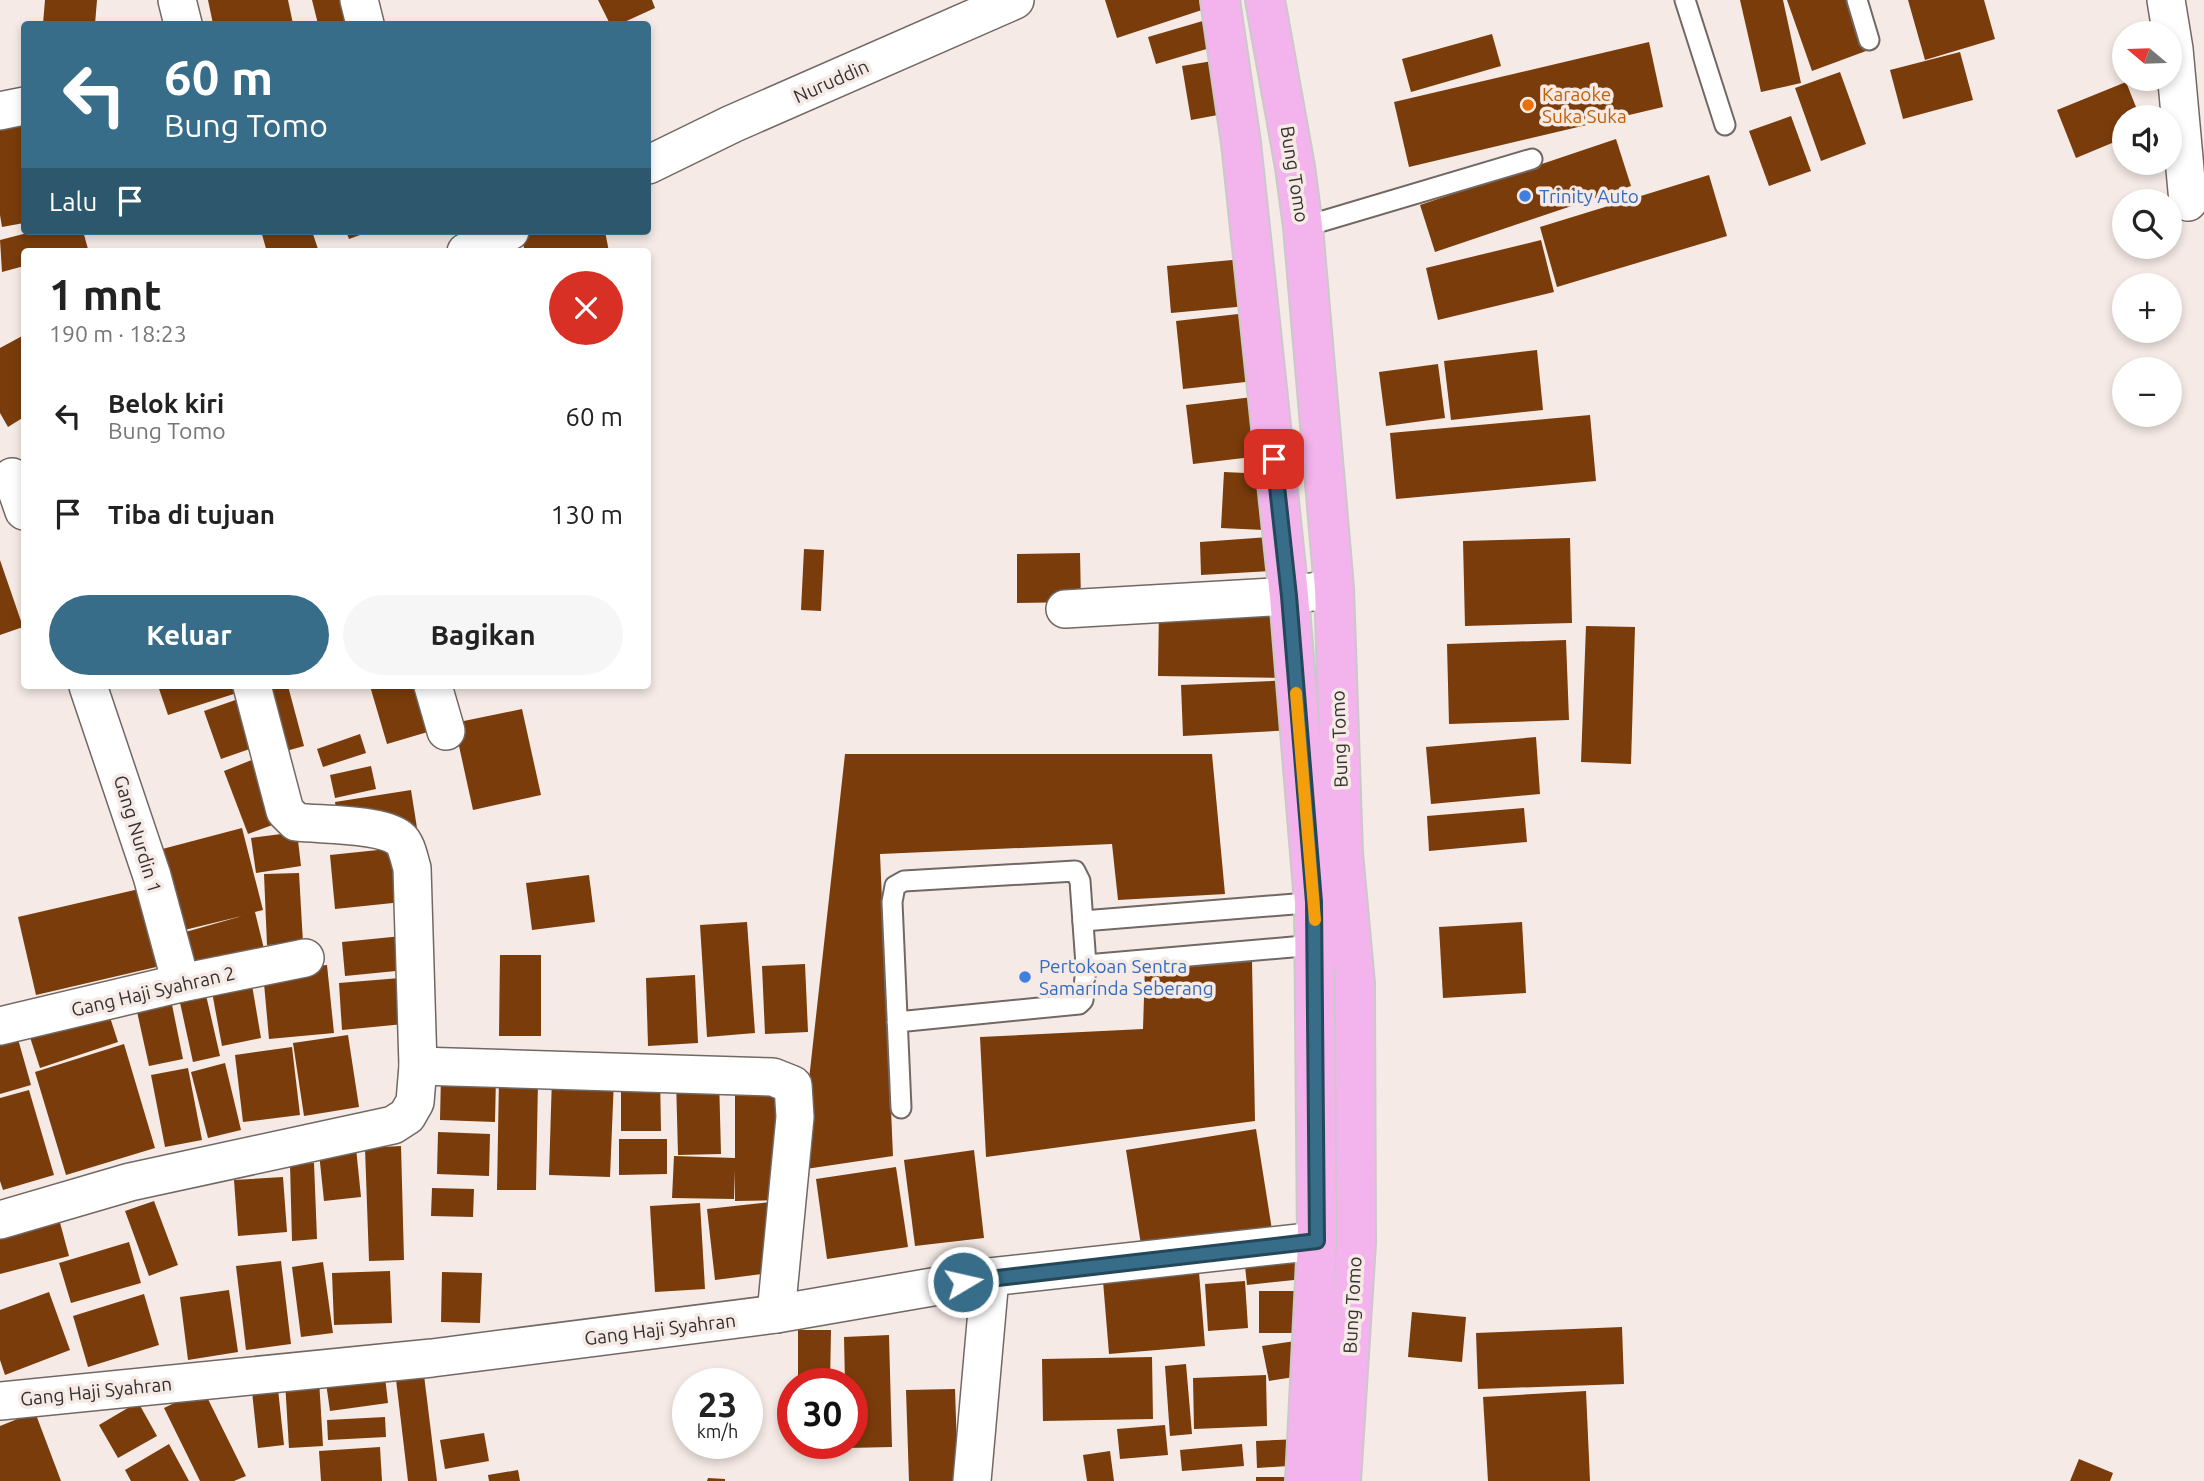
<!DOCTYPE html>
<html lang="id">
<meta charset="utf-8">
<style>
:root{--surface:#fff;--page:#f6f6f6;--text:#222;--muted:#767676;--accent:#386d89}
body{margin:0;font-family:Ubuntu,sans-serif;background:var(--page);color:var(--text);height:100vh;display:flex;flex-direction:column;font-size:26px;white-space:nowrap}
*{box-sizing:border-box;margin:0}
p{font-size:23px;color:var(--muted)}
.icon{flex:none;width:38px;height:38px;fill:none;stroke:currentColor;stroke-width:2;stroke-linecap:round;stroke-linejoin:round}
.map{position:relative;flex:1;overflow:hidden}
.sheet{position:absolute;left:21px;top:248px;width:630px;height:441px;display:flex;flex-direction:column;background:var(--surface);border-radius:7px;box-shadow:0 4px 10px #0003}
.sheet>*{flex:none}
.banner{position:absolute;left:21px;top:21px;width:630px;height:214px;border-radius:7px;box-shadow:0 4px 10px #0003;background:#386d89;color:#fff;overflow:hidden}
.needle{width:46px;rotate:289deg}
.controls{position:absolute;left:2112px;top:21px;display:grid;gap:14px}
.controls a{display:grid;place-items:center;width:70px;height:70px;border-radius:50%;background:var(--surface);box-shadow:0 4px 10px #0003;font-size:35px}
.speed{position:absolute;left:672px;top:1368px;display:flex;gap:14px;font-size:35px;font-weight:700;text-align:center}
.speed>*{display:grid;place-content:center;width:91px;height:91px;border-radius:50%;background:var(--surface);box-shadow:0 4px 10px #0003;line-height:1}
.speed small{font-size:18px;font-weight:400}
.speed .limit{border:10px solid #d22;background:#fff;color:#111}
.pin{position:absolute;display:grid;place-items:center;width:60px;height:60px;color:#fff;margin:-30px;border-radius:14px;box-shadow:0 4px 10px #0006}
.me{position:absolute;width:77px;margin:-38px;rotate:81deg;stroke-linejoin:round;filter:drop-shadow(0 0 5px #0008)}
.turn{display:flex;align-items:center;gap:24px;height:147px;padding:0 28px;font-size:32px}
.turn .icon{width:91px;height:91px;stroke-width:2.5}
.turn b{display:block;font-size:49px;line-height:60px}
.then{display:flex;align-items:center;height:66px;padding:0 28px;background:#0003;gap:14px;font-size:26px}
.round{display:grid;place-items:center;flex:none;width:74px;height:74px;border-radius:37px;background:var(--page)}
.overview{display:flex;align-items:center;justify-content:space-between;height:119px;padding:0 28px}
h1{font-size:42px;font-weight:600;line-height:52px}
.primary-button{display:flex;gap:14px;margin-top:auto;padding:14px 28px}
.primary-button a{flex:1;height:80px;border-radius:42px;background:var(--accent);color:#fff;font-size:28px;font-weight:600;line-height:80px;text-align:center}
.primary-button a+a{background:var(--page);color:var(--text)}
ul{padding:0;list-style:none}
li{display:flex;align-items:center;gap:21px;height:98px;padding:0 28px}
li div{flex:1}
li b{display:block;font-size:26px}
li em{font-style:normal}
.map>svg:first-child{display:block}
</style>
<div class="map">
<svg width="2204" height="1481" viewBox="0 0 2204 1481">
<rect width="100%" height="100%" fill="#f5eae5"/>
<g fill="#7a3c0b">
<polygon points="45,0 97,0 95,24 43,24"/>
<polygon points="208,0 288,0 293,24 213,24"/>
<polygon points="312,0 356,0 362,24 318,24"/>
<polygon points="598,0 652,0 655,8 620,24 610,24"/>
<polygon points="1105,0 1209,0 1211,7 1117,38"/>
<polygon points="1740,0 1783,0 1801,83 1761,92"/>
<polygon points="1787,0 1846,0 1866,51 1812,71"/>
<polygon points="1908,0 1984,0 1995,39 1925,60"/>
<polygon points="1213,18 1220,45 1156,64 1148,37"/>
<polygon points="1492,34 1501,66 1411,92 1402,59"/>
<polygon points="1649,42 1663,107 1409,167 1394,102"/>
<polygon points="1960,52 1973,100 1903,119 1890,70"/>
<polygon points="1225,59 1234,112 1191,120 1182,66"/>
<polygon points="1840,72 1866,144 1821,161 1795,88"/>
<polygon points="2126,82 2140,117 2124,117 2124,138 2076,158 2057,110"/>
<polygon points="24,110 24,223 2,227 0,215 0,114"/>
<polygon points="1791,116 1811,171 1769,186 1749,131"/>
<polygon points="1616,139 1631,186 1435,252 1420,205"/>
<polygon points="1709,175 1727,236 1557,287 1540,227"/>
<polygon points="35,231 83,231 88,249 75,252 24,252 24,266 2,272 0,240"/>
<polygon points="261,231 312,231 319,252 267,252"/>
<polygon points="346,231 371,231 349,239"/>
<polygon points="546,231 605,231 609,252 525,252 521,236"/>
<polygon points="1541,240 1554,292 1438,320 1426,268"/>
<polygon points="1243,259 1247,306 1171,313 1167,266"/>
<polygon points="1256,312 1263,380 1183,389 1176,321"/>
<polygon points="24,335 24,417 8,427 0,413 0,348"/>
<polygon points="1537,350 1543,410 1451,420 1444,361"/>
<polygon points="1438,364 1445,418 1386,426 1379,372"/>
<polygon points="1261,396 1269,455 1193,464 1186,405"/>
<polygon points="1590,415 1596,481 1396,499 1390,433"/>
<polygon points="1224,472 1267,474 1264,530 1221,528"/>
<polygon points="1269,537 1271,571 1201,575 1200,542"/>
<polygon points="1570,538 1572,623 1465,626 1463,541"/>
<polygon points="804,549 824,550 821,611 801,610"/>
<polygon points="1080,553 1081,602 1017,603 1017,554"/>
<polygon points="0,560 23,627 0,635"/>
<polygon points="1159,608 1283,609 1282,678 1158,676"/>
<polygon points="1586,626 1635,627 1631,764 1581,762"/>
<polygon points="1566,640 1569,720 1449,724 1447,644"/>
<polygon points="1292,680 1294,730 1183,736 1181,685"/>
<polygon points="158,686 242,686 243,691 168,715"/>
<polygon points="261,686 288,686 304,746 279,753"/>
<polygon points="370,686 418,686 431,731 387,744"/>
<polygon points="244,697 261,745 221,759 204,711"/>
<polygon points="522,709 541,795 473,810 454,723"/>
<polygon points="360,734 366,753 323,767 317,749"/>
<polygon points="1536,737 1540,794 1431,804 1426,747"/>
<polygon points="845,754 1212,754 1225,894 1118,900 1112,844 880,854 893,1156 799,1170"/>
<polygon points="262,756 286,820 248,834 224,771"/>
<polygon points="371,766 376,789 335,798 330,775"/>
<polygon points="411,790 417,828 341,840 335,802"/>
<polygon points="1524,808 1527,842 1429,851 1427,816"/>
<polygon points="242,828 263,910 255,912 266,957 187,978 175,935 242,916 172,933 151,852"/>
<polygon points="297,832 301,866 256,873 251,838"/>
<polygon points="407,847 412,901 335,909 330,855"/>
<polygon points="299,873 303,943 267,945 264,874"/>
<polygon points="589,875 595,922 532,930 526,883"/>
<polygon points="152,886 169,964 36,995 18,917"/>
<polygon points="747,922 755,1033 707,1037 700,925"/>
<polygon points="1522,922 1526,993 1443,998 1439,927"/>
<polygon points="402,936 406,970 345,976 342,942"/>
<polygon points="500,955 541,955 541,1036 499,1036"/>
<polygon points="1252,961 1255,1121 986,1157 980,1037 1143,1029 1145,965"/>
<polygon points="805,964 808,1032 765,1034 762,966"/>
<polygon points="327,965 334,1033 269,1039 263,972"/>
<polygon points="695,975 698,1043 648,1046 646,978"/>
<polygon points="400,978 404,1024 342,1030 339,983"/>
<polygon points="203,982 220,1056 193,1062 177,989"/>
<polygon points="252,985 261,1038 222,1046 212,992"/>
<polygon points="169,990 183,1059 149,1066 134,998"/>
<polygon points="106,1005 118,1042 40,1068 28,1031"/>
<polygon points="14,1025 31,1085 0,1094 0,1029"/>
<polygon points="348,1035 359,1107 304,1116 293,1043"/>
<polygon points="124,1044 155,1148 66,1175 35,1072"/>
<polygon points="292,1047 300,1115 243,1122 235,1055"/>
<polygon points="225,1063 241,1130 208,1138 191,1072"/>
<polygon points="188,1068 202,1140 165,1147 151,1075"/>
<polygon points="441,1075 496,1077 495,1122 440,1120"/>
<polygon points="660,1076 661,1131 621,1131 621,1077"/>
<polygon points="552,1077 614,1079 610,1177 549,1175"/>
<polygon points="719,1077 721,1154 678,1155 676,1078"/>
<polygon points="499,1079 538,1080 536,1190 497,1190"/>
<polygon points="783,1083 783,1200 735,1201 735,1170 734,1199 672,1198 674,1156 735,1158 735,1084"/>
<polygon points="29,1090 54,1175 3,1190 0,1181 0,1098"/>
<polygon points="1256,1129 1272,1230 1142,1251 1126,1150"/>
<polygon points="438,1132 490,1134 489,1176 437,1174"/>
<polygon points="619,1139 667,1139 667,1174 619,1175"/>
<polygon points="401,1146 404,1260 369,1261 365,1148"/>
<polygon points="356,1148 361,1197 324,1201 319,1153"/>
<polygon points="974,1150 984,1238 915,1246 904,1160"/>
<polygon points="314,1163 317,1239 292,1241 290,1164"/>
<polygon points="896,1167 908,1247 827,1259 816,1179"/>
<polygon points="283,1177 287,1232 238,1236 234,1180"/>
<polygon points="432,1188 474,1189 473,1217 431,1216"/>
<polygon points="154,1201 178,1265 149,1276 125,1211"/>
<polygon points="770,1202 778,1272 715,1280 707,1209"/>
<polygon points="700,1203 705,1289 655,1292 650,1206"/>
<polygon points="59,1219 69,1256 0,1274 0,1234"/>
<polygon points="129,1242 141,1283 71,1303 59,1263"/>
<polygon points="1310,1248 1313,1278 1247,1285 1244,1256"/>
<polygon points="281,1261 291,1344 246,1350 236,1266"/>
<polygon points="323,1262 333,1333 301,1337 292,1267"/>
<polygon points="390,1271 392,1323 334,1325 332,1273"/>
<polygon points="442,1272 482,1273 480,1323 441,1322"/>
<polygon points="1199,1272 1205,1346 1109,1354 1103,1281"/>
<polygon points="1245,1281 1248,1328 1208,1331 1205,1284"/>
<polygon points="229,1290 238,1352 188,1360 180,1297"/>
<rect x="1259" y="1291" width="52" height="42"/>
<polygon points="49,1292 70,1350 5,1375 0,1360 0,1310"/>
<polygon points="144,1294 159,1345 88,1367 73,1316"/>
<polygon points="1412,1312 1466,1317 1462,1362 1408,1357"/>
<polygon points="1622,1327 1624,1384 1478,1389 1476,1333"/>
<polygon points="798,1330 831,1330 830,1384 798,1384"/>
<polygon points="889,1335 892,1447 847,1448 847,1444 852,1444 852,1384 845,1384 844,1337"/>
<polygon points="1302,1340 1307,1375 1269,1381 1262,1346"/>
<polygon points="1152,1357 1153,1419 1043,1421 1042,1359"/>
<polygon points="1186,1364 1192,1434 1170,1436 1165,1366"/>
<polygon points="423,1367 437,1481 408,1481 395,1371"/>
<polygon points="384,1368 388,1403 330,1411 325,1376"/>
<polygon points="1266,1375 1267,1426 1194,1429 1193,1378"/>
<polygon points="319,1379 323,1446 289,1448 285,1381"/>
<polygon points="277,1380 284,1445 258,1448 251,1382"/>
<polygon points="203,1389 246,1476 234,1481 200,1481 164,1408"/>
<polygon points="955,1389 958,1481 909,1481 906,1390"/>
<polygon points="1586,1391 1590,1481 1488,1481 1483,1397"/>
<polygon points="138,1402 157,1436 118,1458 99,1425"/>
<polygon points="35,1412 61,1481 0,1481 0,1426"/>
<polygon points="385,1417 386,1437 328,1440 327,1420"/>
<polygon points="1165,1425 1168,1455 1120,1459 1117,1429"/>
<polygon points="484,1433 489,1461 445,1469 440,1440"/>
<polygon points="1300,1439 1302,1465 1257,1468 1256,1441"/>
<polygon points="169,1444 189,1481 131,1481 125,1470"/>
<polygon points="1242,1444 1244,1466 1182,1471 1180,1450"/>
<polygon points="380,1447 382,1481 321,1481 319,1451"/>
<polygon points="1110,1451 1114,1481 1087,1481 1083,1455"/>
<polygon points="2079,1459 2113,1473 2110,1481 2070,1481"/>
<polygon points="518,1470 520,1481 489,1481 488,1475"/>
<rect x="1256" y="1477" width="43" height="4"/>
<polygon points="708,1478 725,1479 725,1481 707,1481"/>
</g>
<g fill="none" stroke-linecap="round" stroke-linejoin="round">
<defs>
<g id="lane">
<polyline points="1685,0 1725,125"/>
<polyline points="1857,0 1869,40"/>
<polyline points="1303,227 1532,159"/>
<polyline points="1083,921 1319,902"/>
<polyline points="1086,965 1315,945"/>
<polyline points="897,1022 1079,1004 1083,1000 1086,965 1080,881 1075,871 904,881 895,886 892,902 901,1108"/>
</g>
<g id="street">
<polyline points="177,0 183,24"/>
<polyline points="359,0 365,24"/>
<polyline points="2166,0 2174,49 2188,202"/>
<polyline points="0,111 24,106"/>
<polyline points="648,165 732,124 1015,0"/>
<polyline points="466,252 510,231"/>
<polyline points="12,477 24,511"/>
<polyline points="1065,609 1289,596 1334,588"/>
<polyline points="88,686 152,876 181,983"/>
<polyline points="433,686 446,731"/>
<polyline points="0,1026 181,983 305,958"/>
<polyline points="418,1066 773,1077 793,1085 795,1117 776,1314"/>
<path d="M0,1220L130,1182L393,1125L407,1116L415,1102L418,1066L412,868C409,859 407,844 399,838C380,823 321,825 296,822L285,811L252,686"/>
<polyline points="0,1401 432,1358 776,1314 990,1277 1317,1241"/>
<polyline points="972,1481 990,1277"/>
</g>
<g id="primary">
<polyline points="1220,0 1241,143 1289,596 1314,902 1317,1241 1305,1481"/>
<polyline points="1265,0 1295,167 1303,227 1334,588 1343,853 1355,984 1356,1243 1341,1481"/>
</g>
</defs>
<use href="#lane" stroke="#716864" stroke-width="23"/>
<use href="#street" stroke="#716864" stroke-width="40"/>
<use href="#primary" stroke="#cac9c9" stroke-width="42"/>
<use href="#lane" stroke="#fff" stroke-width="19"/>
<use href="#street" stroke="#fff" stroke-width="37"/>
<use href="#primary" stroke="#f3b3ec" stroke-width="38"/>
</g>
<g fill="none" stroke-linecap="round" stroke-linejoin="round">
<defs>
<polyline id="route" points="963,1282 1317,1241 1314,902 1289,596 1274,459"/>
</defs>
<use href="#route" stroke="#244759" stroke-width="18"/>
<use href="#route" stroke="#386d89" stroke-width="12"/>
<polyline stroke="#f59e0b" stroke-width="12" points="1296,693 1315,920"/>
</g>
<circle fill="#e8710a" stroke="#f5eae5" stroke-width="2.5" cx="1528" cy="105" r="7"/>
<g fill="#3f7fe0" stroke="#f5eae5" stroke-width="2.5">
<circle cx="1525" cy="196" r="7"/>
<circle cx="1025" cy="977" r="7"/>
</g>
<g text-anchor="middle" dominant-baseline="central" stroke-width="7" stroke-linejoin="round" paint-order="stroke">
<g font-size="19" fill="#35312f" stroke="#f5eae5">
<text transform="translate(831 81) rotate(-24)">Nuruddin</text>
<text transform="translate(1295 174) rotate(81)">Bung Tomo</text>
<text transform="translate(1339 739) rotate(-92)">Bung Tomo</text>
<text transform="translate(138 834) rotate(73)">Gang Nurdin 1</text>
<text transform="translate(153 991) rotate(-13)">Gang Haji Syahran 2</text>
<text transform="translate(1352 1305) rotate(-87)">Bung Tomo</text>
<text transform="translate(660 1329) rotate(-7)">Gang Haji Syahran</text>
<text transform="translate(96 1391) rotate(-6)">Gang Haji Syahran</text>
</g>
<g font-size="19" fill="#c56008" stroke="#f5eae5" text-anchor="start">
<text x="1542" y="94">Karaoke<tspan x="1542" dy="22">Suka Suka</tspan></text>
</g>
<g font-size="19" fill="#366cbe" stroke="#f5eae5" text-anchor="start">
<text x="1539" y="196">Trinity Auto</text>
<text x="1039" y="966">Pertokoan Sentra<tspan x="1039" dy="22">Samarinda Seberang</tspan></text>
</g>
</g>
</svg>
<div class="controls">
<a><svg class="needle" viewBox="-14 -14 28 28"><path d="M0-13l5 13h-10z" fill="#e53935"/><path d="M0 13l5-13h-10z" fill="#767676"/></svg></a>
<a><svg class="icon" aria-label="sound" viewBox="0 0 24 24"><path d="M4 9h4l5-4v14l-5-4H4zM17 9q2 3 0 6"/></svg></a>
<a><svg class="icon" aria-label="search" viewBox="0 0 24 24"><circle cx="10" cy="10" r="6"/><path d="M15 15l6 6"/></svg></a>
<a>+</a>
<a>−</a>
</div>
<div class="speed"><div>23<small>km/h</small></div><div class="limit">30</div></div>
<div class="pin" style="left:1274px;top:459px;background:#d93025"><svg class="icon" aria-label="arrive" viewBox="0 0 24 24"><path d="M6 21V4h12l-3 4 3 4H6"/></svg></div>
<svg class="me" style="left:963px;top:1282px" viewBox="-20 -20 40 40"><circle r="17" fill="#386d89" stroke="#fff" stroke-width="3"/><path d="M0-11L8 9 0 5-8 9z" fill="#fff"/></svg>
<div class="banner">
<div class="turn"><svg class="icon" aria-label="left" viewBox="0 0 24 24"><path d="M17 20v-9H6M10 6l-5 5 5 5"/></svg><div><b>60 m</b>Bung Tomo</div></div>
<div class="then">Lalu<svg class="icon" aria-label="arrive" viewBox="0 0 24 24"><path d="M6 21V4h12l-3 4 3 4H6"/></svg></div>
</div>
<section class="sheet">
<div class="overview"><div><h1>1 mnt</h1><p>190 m · 18:23</p></div><a class="round" style="background:#d93025;color:#fff"><svg class="icon" aria-label="close" viewBox="0 0 24 24"><path d="M6 6l12 12M18 6L6 18"/></svg></a></div>
<ul>
<li><svg class="icon" aria-label="left" viewBox="0 0 24 24"><path d="M17 20v-9H6M10 6l-5 5 5 5"/></svg><div><b>Belok kiri</b><p>Bung Tomo</p></div><em>60 m</em></li>
<li><svg class="icon" aria-label="arrive" viewBox="0 0 24 24"><path d="M6 21V4h12l-3 4 3 4H6"/></svg><div><b>Tiba di tujuan</b></div><em>130 m</em></li>
</ul>
<div class="primary-button"><a>Keluar</a><a>Bagikan</a></div>
</section>
</div>
